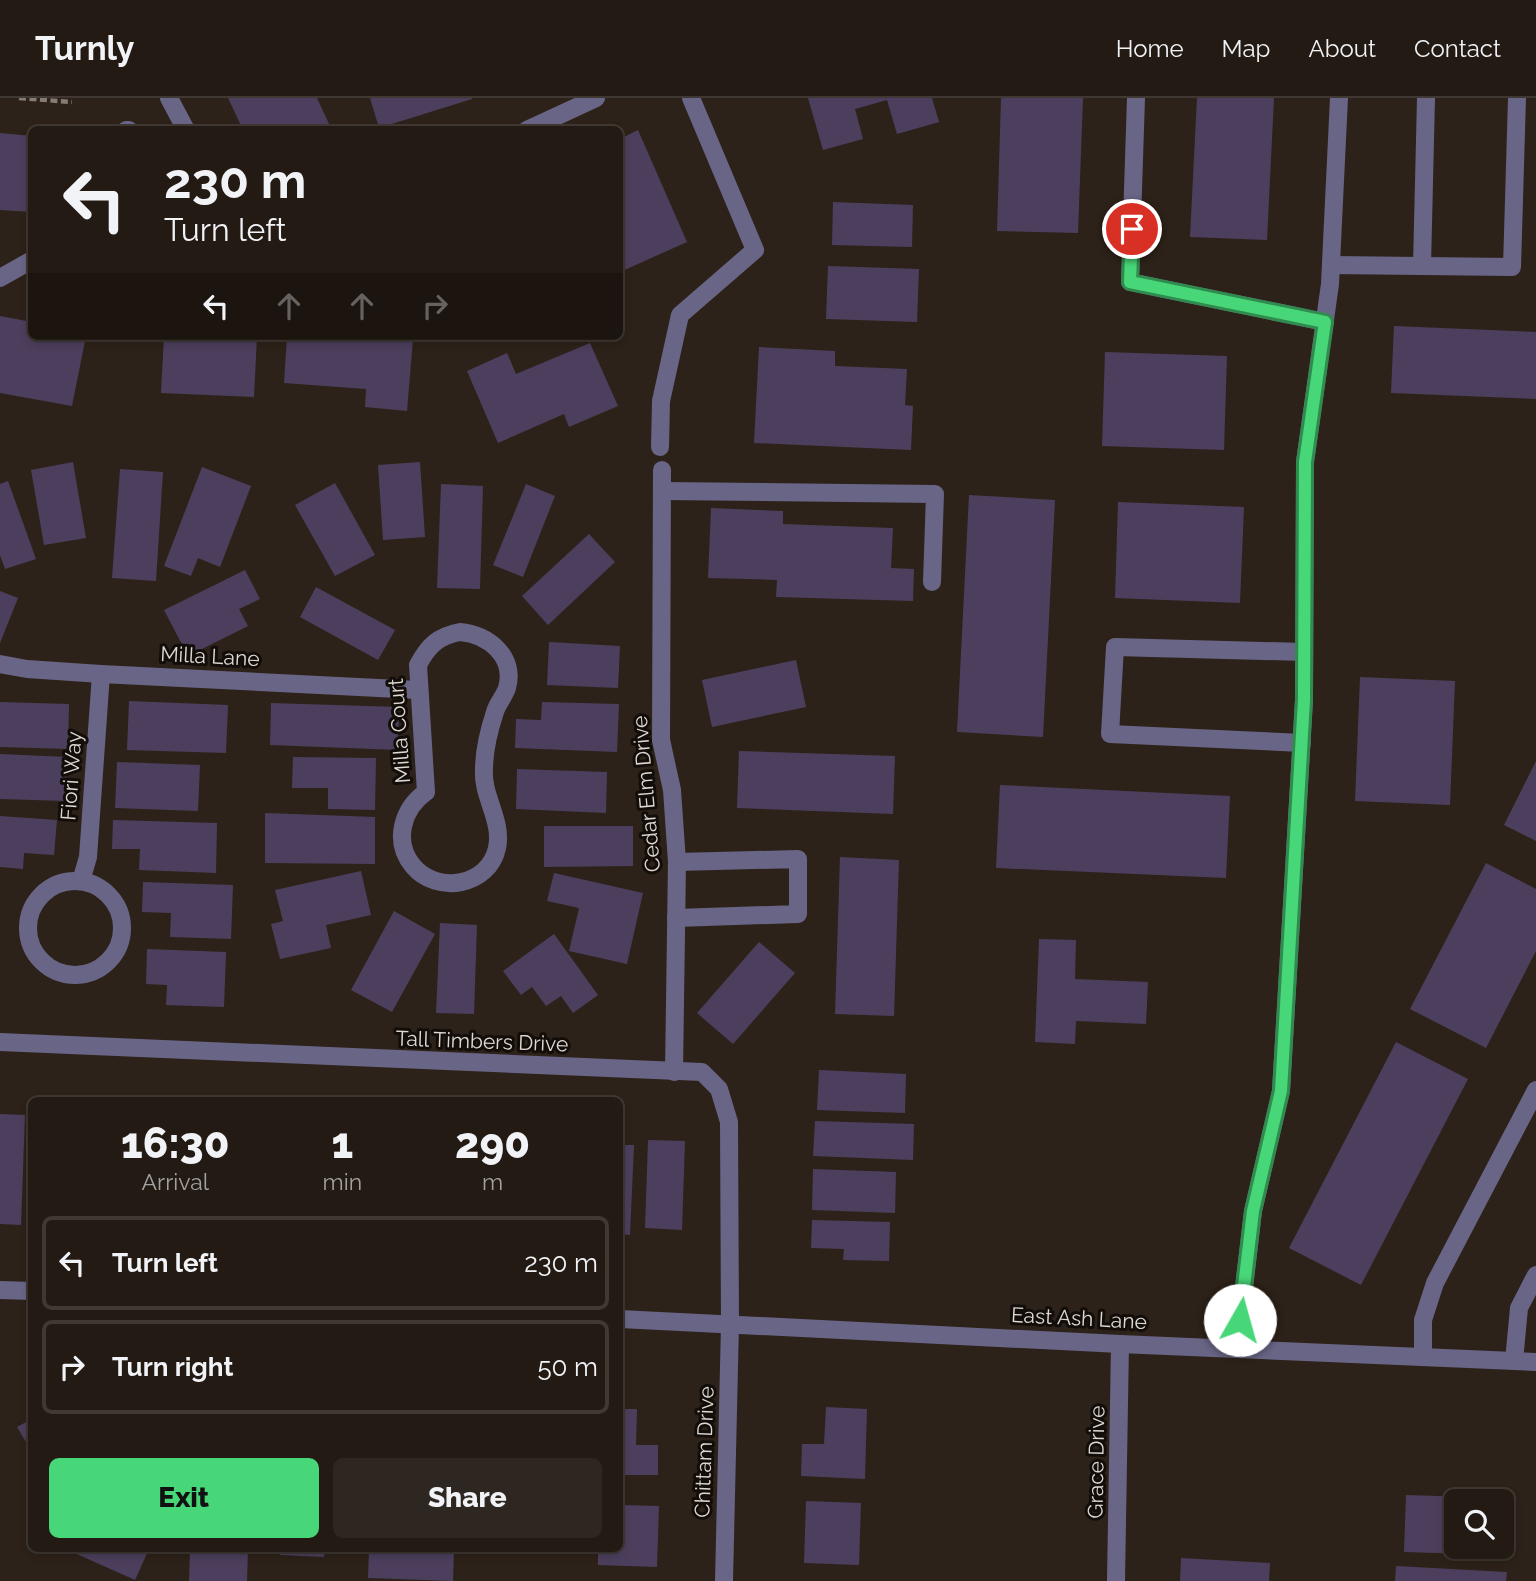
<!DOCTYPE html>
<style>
:root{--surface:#221a13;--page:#2e2721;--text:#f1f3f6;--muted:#a2a1a0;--line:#3f3833;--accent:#48d778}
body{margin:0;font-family:Raleway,sans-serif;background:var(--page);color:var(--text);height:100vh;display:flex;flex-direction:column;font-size:26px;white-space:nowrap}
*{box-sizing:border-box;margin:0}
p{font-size:23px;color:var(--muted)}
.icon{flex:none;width:38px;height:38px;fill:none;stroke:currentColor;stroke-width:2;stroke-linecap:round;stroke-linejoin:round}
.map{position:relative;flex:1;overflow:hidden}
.side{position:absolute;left:28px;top:999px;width:595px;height:455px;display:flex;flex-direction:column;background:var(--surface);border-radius:10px;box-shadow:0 4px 10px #0003,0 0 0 2px var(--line)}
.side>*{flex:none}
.banner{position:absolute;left:28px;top:28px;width:595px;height:214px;border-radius:10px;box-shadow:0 4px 10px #0003,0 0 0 2px var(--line);background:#221a13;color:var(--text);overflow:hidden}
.tools{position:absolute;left:1444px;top:1391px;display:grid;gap:14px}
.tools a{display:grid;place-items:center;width:70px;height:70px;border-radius:10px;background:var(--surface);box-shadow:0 4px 10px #0003,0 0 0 2px var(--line);font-size:35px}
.pin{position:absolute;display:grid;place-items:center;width:60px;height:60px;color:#fff;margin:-30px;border:4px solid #fff;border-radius:50%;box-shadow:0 2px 7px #0007}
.me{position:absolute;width:77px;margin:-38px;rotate:7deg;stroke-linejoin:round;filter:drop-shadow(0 0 5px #0008)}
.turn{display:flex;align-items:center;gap:24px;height:147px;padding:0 21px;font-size:32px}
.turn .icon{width:91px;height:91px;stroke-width:2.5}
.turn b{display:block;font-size:49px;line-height:60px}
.lanes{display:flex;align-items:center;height:66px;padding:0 21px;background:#0003;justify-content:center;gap:35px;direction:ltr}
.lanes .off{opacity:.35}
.eta{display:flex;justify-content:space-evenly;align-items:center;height:119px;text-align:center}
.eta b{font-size:42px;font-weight:800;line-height:49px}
.primary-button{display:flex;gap:14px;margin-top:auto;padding:14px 21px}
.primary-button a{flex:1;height:80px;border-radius:10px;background:var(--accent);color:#111;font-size:28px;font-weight:800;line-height:80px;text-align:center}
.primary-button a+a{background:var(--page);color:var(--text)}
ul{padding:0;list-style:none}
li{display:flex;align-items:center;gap:21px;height:94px;margin:0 14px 10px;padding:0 7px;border:4px solid var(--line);border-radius:10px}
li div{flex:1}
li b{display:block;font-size:26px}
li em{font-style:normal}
header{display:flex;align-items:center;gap:42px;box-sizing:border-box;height:98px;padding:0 35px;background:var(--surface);border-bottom:2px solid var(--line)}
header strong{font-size:33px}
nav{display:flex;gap:38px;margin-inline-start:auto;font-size:24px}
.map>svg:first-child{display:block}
</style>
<header>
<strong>Turnly</strong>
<nav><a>Home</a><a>Map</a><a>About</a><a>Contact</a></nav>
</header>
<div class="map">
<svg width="1536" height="1483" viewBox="0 0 1536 1483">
<rect width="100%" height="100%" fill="#2d2219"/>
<g fill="#4c3f5d">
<polygon points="228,0 317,0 330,28 323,32 243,32"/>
<polygon points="370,0 472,0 472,1 379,30"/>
<polygon points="808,0 932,0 939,24 897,36 887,2 855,11 863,41 823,52"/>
<polygon points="1001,0 1083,0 1078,135 997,133"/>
<polygon points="1197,0 1274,0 1267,142 1190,139"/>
<polygon points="638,32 687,144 620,174 620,41"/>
<polygon points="0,35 32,38 32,114 0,112"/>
<polygon points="833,104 913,107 912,149 832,147"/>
<polygon points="828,168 919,171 917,224 826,221"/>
<polygon points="0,218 32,224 32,238 86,238 72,308 0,295"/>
<polygon points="1394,228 1536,234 1536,301 1391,295"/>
<polygon points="164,238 257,238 254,299 161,295"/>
<polygon points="287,238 374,238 413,241 407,313 365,309 366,291 284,285"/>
<polygon points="590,245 618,308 569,329 564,316 498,345 467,273 507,255 516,276"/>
<polygon points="759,249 835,253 835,268 907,271 905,307 913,308 911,352 754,345"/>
<polygon points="1105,254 1227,258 1224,352 1102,348"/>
<polygon points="73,364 86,440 44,447 31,372"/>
<polygon points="420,364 425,439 383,442 378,367"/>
<polygon points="202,369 251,388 220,469 198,460 191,478 164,468"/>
<polygon points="120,371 163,374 156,483 112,480"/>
<polygon points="8,383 36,461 5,471 0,457 0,386"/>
<polygon points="335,385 375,457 335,478 295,407"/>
<polygon points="441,386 483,388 480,491 437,490"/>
<polygon points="526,386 555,398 523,479 493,467"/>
<polygon points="969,397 1055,402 1043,639 957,634"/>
<polygon points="1118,404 1244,409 1240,505 1115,500"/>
<polygon points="711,410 783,413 783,426 893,430 891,470 914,471 913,503 776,499 777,482 708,480"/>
<polygon points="589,436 615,464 548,527 522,498"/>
<polygon points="245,472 260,501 239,511 248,528 188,558 164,512"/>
<polygon points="316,489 395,532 378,562 300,519"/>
<polygon points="0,493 18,500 0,545"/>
<polygon points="549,544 620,548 618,590 547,587"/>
<polygon points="796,562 806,609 712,629 702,582"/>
<polygon points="1360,579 1455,583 1450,707 1355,703"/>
<polygon points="129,603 228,607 226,655 127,652"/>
<polygon points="0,604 69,606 68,651 0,649"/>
<polygon points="542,604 619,606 617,654 515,650 516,621 541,622"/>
<polygon points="271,605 399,609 398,652 270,647"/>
<polygon points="739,653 895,658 893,716 737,710"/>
<polygon points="0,656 67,659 65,703 0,701"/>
<polygon points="293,659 376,660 375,712 328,711 328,690 292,690"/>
<polygon points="1536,663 1536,743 1504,727"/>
<polygon points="117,664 200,667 198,713 115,710"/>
<polygon points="517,671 607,674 606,715 516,711"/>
<polygon points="1000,687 1230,698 1226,780 996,770"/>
<polygon points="265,715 375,719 375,766 265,765"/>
<polygon points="0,718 57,722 54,757 24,755 23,771 0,769"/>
<polygon points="113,722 217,725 216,775 139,772 140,751 112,751"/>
<polygon points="544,728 633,728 633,768 544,769"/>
<polygon points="840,759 899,762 894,918 835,916"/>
<polygon points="1486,765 1536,791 1536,853 1486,950 1410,911"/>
<polygon points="361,773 371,817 326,827 331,850 280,861 271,826 283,823 275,792"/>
<polygon points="554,775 643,795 627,866 569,853 579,810 547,803"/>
<polygon points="143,784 233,787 231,841 170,839 171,815 142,814"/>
<polygon points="394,813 435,836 392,914 351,892"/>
<polygon points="440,825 477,827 474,916 436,915"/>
<polygon points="554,836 598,897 573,915 561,898 546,908 532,889 521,897 503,873"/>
<polygon points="1039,841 1076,842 1075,881 1148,884 1146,926 1076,923 1075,946 1035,944"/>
<polygon points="759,844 795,875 733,946 697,915"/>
<polygon points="147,851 226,854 224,909 166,907 167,887 146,886"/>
<polygon points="1396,944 1468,981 1361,1187 1289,1150"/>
<polygon points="819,972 906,976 905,1015 817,1012"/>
<polygon points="0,1016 25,1017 21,1127 0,1126"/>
<polygon points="815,1023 914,1026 913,1062 813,1058"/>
<polygon points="648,1042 685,1043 682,1132 645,1130"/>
<polygon points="620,1047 634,1047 630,1137 620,1136"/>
<polygon points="813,1071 896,1074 895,1115 812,1112"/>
<polygon points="812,1122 890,1124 889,1163 843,1162 844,1151 811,1150"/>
<polygon points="826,1309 867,1311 865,1381 801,1378 802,1346 824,1346"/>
<polygon points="620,1311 637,1311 636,1347 658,1347 658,1377 620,1377"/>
<polygon points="32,1321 32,1354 17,1329"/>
<polygon points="1406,1397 1505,1400 1504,1448 1502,1448 1502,1404 1456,1404 1456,1449 1504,1449 1504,1457 1404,1454"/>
<polygon points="806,1403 861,1405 859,1467 804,1465"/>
<polygon points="620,1407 659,1408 657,1469 598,1467 598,1451 620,1451"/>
<polygon points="71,1451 149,1451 135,1482 70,1453"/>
<polygon points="190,1451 248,1451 247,1483 189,1483"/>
<polygon points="280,1451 325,1451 324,1459 280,1457"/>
<polygon points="369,1451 454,1451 453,1483 368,1480"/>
<polygon points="1181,1460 1270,1465 1269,1483 1180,1483"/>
<polygon points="1396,1468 1507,1474 1506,1483 1395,1483"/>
</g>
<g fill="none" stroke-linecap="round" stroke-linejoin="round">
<polyline stroke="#857c74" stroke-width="4.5" stroke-dasharray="7 3.5" stroke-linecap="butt" points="19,0 72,4"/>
<g stroke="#696586" stroke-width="18">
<polyline points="169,0 186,32"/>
<polyline points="1136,0 1130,184 1325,224"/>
<polyline points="126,32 129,32"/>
<polyline points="527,32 596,0"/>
<polyline points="1331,167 1512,169 1517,0"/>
<polyline points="1422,168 1426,0"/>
<polyline points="0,180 32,162"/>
<polyline points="660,349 661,303 680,217 755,152 691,0"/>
<polyline points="662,372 661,642 672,692 677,764 674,974"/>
<polyline points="662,393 935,396 932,484"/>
<path d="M460,534C488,536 516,559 507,590C504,599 497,606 495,614C489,632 484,653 484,672C482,698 503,723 497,750C489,788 437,797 413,768C393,744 402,711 426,694L418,567C428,548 438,538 460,534Z"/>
<polyline points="0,566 27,571 101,576 418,592"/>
<polyline points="1302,645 1110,636 1115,549 1304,554"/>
<circle cx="75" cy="830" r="47"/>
<polyline points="81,783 88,759 101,576"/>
<polyline points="676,820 798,816 798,761 677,764"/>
<polyline points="0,944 702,974 719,991 729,1024 730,1226 724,1483"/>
<polyline points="0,1192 32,1193"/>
<polyline points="620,1221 1120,1246 1536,1264"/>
<polyline points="1237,1250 1253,1113 1281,993 1304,602 1305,364 1330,186 1339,0"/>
<polyline points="1423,1259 1423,1222 1435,1185 1536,992"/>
<polyline points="1514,1263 1519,1210 1536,1177"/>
<polyline points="1116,1483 1120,1246"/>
</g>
</g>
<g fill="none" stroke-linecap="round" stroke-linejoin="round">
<defs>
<polyline id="route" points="1132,131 1130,184 1325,224 1305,364 1304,602 1281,993 1253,1113 1240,1222"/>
</defs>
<use href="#route" stroke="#2f8c4e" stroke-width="18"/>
<use href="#route" stroke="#48d778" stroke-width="12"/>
</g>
<g text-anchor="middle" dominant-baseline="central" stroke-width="6" stroke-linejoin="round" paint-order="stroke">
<g font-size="21" fill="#dfd8d2" stroke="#120d09">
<text transform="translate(210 558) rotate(3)">Milla Lane</text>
<text transform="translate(399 633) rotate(-94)">Milla Court</text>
<text transform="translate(71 678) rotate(-86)">Fiori Way</text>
<text transform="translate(646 696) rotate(-95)">Cedar Elm Drive</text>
<text transform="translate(482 943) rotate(2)">Tall Timbers Drive</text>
<text transform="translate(1079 1220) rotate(3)">East Ash Lane</text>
<text transform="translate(704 1354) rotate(-88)">Chittam Drive</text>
<text transform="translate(1096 1364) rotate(-89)">Grace Drive</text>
</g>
</g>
</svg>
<div class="tools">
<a><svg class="icon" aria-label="search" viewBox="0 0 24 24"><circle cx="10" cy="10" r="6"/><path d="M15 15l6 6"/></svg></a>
</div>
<div class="pin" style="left:1132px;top:131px;background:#d93025"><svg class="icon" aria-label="arrive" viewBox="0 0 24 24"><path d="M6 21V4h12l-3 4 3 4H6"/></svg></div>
<svg class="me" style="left:1240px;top:1222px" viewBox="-20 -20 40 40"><circle r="19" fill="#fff"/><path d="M0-13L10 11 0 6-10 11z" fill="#48d778"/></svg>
<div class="banner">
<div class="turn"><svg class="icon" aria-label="left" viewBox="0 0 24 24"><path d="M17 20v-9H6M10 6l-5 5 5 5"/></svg><div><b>230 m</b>Turn left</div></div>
<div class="lanes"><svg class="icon" aria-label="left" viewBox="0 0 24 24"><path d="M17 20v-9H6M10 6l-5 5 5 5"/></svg><svg class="icon off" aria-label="ahead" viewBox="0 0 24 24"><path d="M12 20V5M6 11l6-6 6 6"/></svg><svg class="icon off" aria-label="ahead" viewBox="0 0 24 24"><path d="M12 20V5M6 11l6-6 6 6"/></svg><svg class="icon off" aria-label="right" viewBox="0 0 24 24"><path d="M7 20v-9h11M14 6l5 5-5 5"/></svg></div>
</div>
<section class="side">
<div class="eta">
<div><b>16:30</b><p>Arrival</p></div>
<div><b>1</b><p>min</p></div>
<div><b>290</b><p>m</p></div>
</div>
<ul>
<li><svg class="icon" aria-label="left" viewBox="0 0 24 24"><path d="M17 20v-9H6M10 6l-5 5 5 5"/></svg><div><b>Turn left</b></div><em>230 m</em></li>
<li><svg class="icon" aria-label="right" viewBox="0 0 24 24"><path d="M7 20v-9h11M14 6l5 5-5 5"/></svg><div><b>Turn right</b></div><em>50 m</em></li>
</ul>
<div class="primary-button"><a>Exit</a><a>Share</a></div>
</section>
</div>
